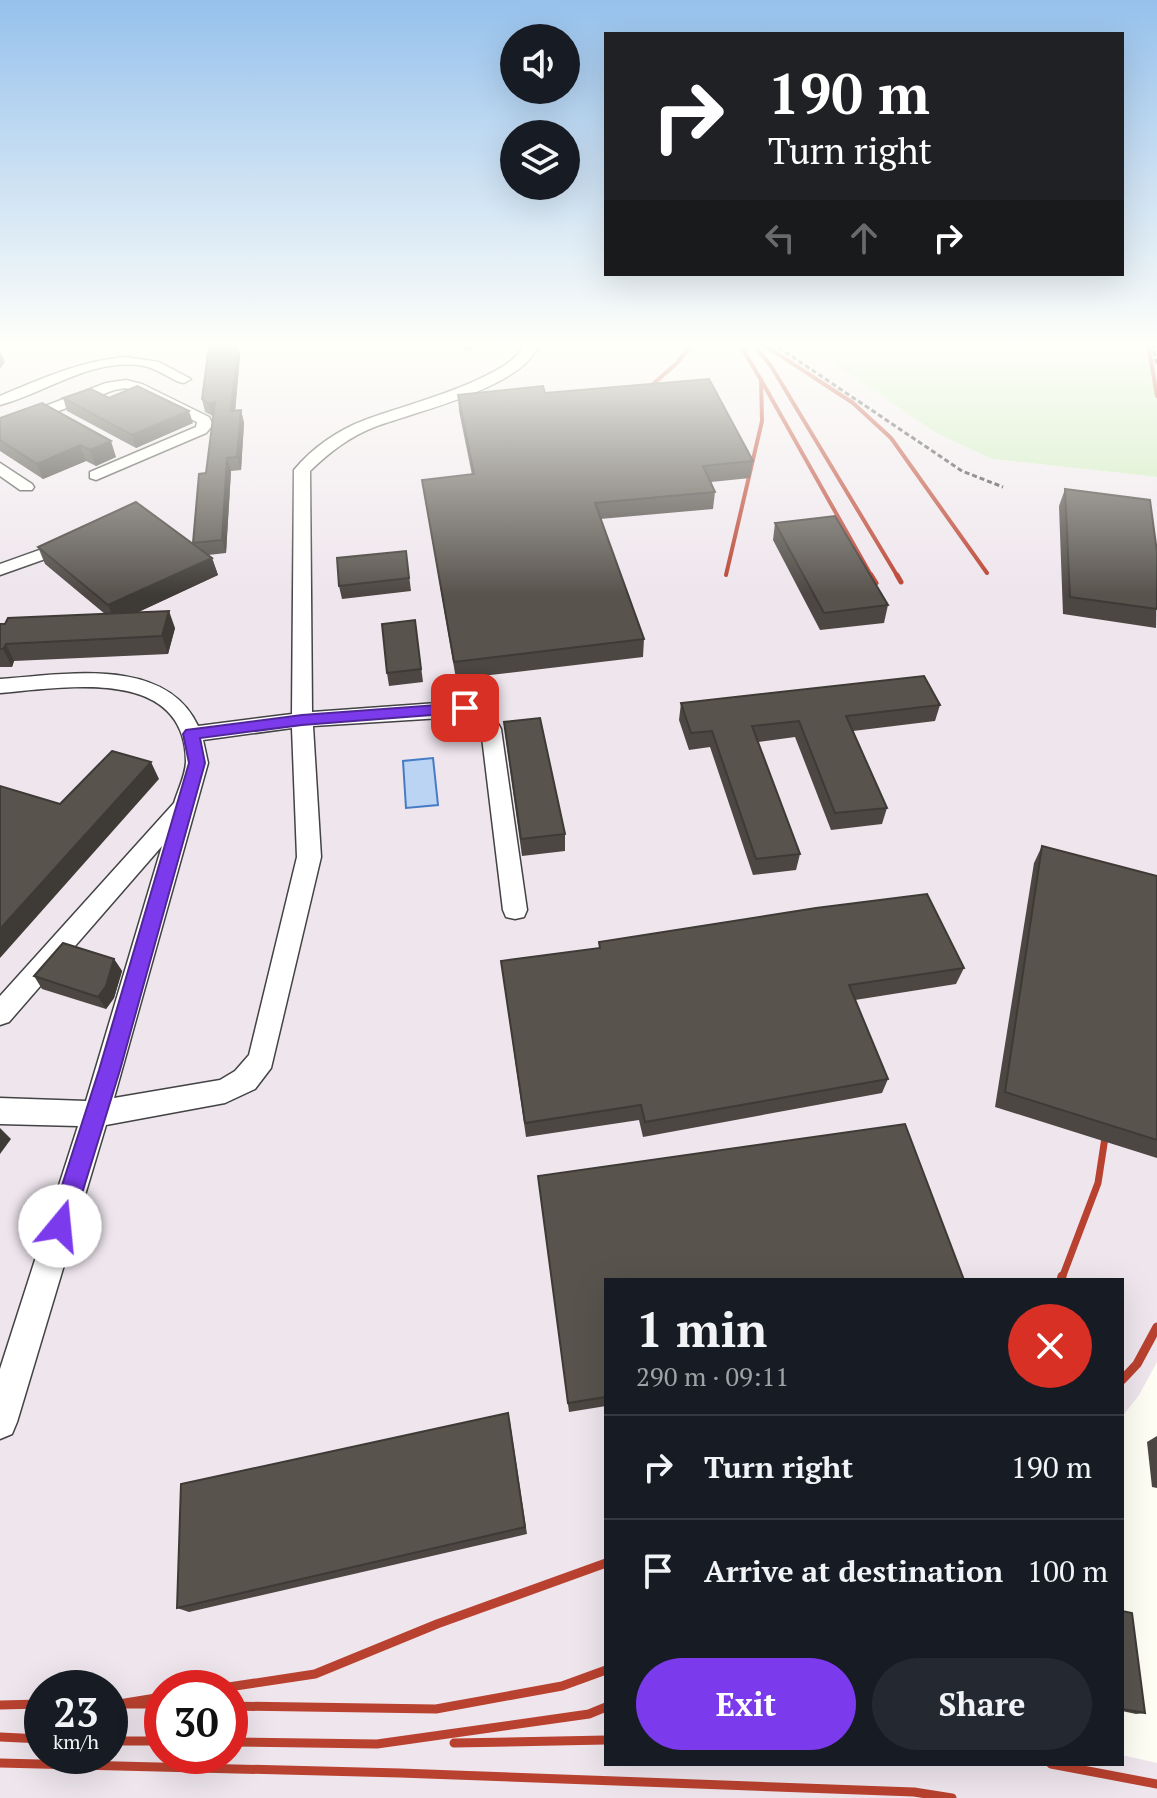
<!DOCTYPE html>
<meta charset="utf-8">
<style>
:root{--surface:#171b24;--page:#242831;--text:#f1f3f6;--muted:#9ea1a6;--line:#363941;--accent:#7c3aed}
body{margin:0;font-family:"PT Serif",serif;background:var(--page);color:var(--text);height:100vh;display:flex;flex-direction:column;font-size:30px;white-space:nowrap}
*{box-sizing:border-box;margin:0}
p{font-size:26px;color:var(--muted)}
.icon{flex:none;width:44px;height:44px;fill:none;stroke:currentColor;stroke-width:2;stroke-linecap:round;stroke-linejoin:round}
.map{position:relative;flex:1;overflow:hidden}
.details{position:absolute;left:604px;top:1278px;width:520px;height:488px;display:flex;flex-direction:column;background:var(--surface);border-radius:0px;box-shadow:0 8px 32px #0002}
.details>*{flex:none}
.top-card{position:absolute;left:604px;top:32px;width:520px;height:244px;border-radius:0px;box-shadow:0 8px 32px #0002;background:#202124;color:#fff;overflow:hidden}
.fabs{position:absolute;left:500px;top:24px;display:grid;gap:16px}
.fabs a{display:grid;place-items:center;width:80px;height:80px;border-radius:50%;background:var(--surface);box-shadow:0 8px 32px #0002;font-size:40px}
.speed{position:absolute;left:24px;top:1670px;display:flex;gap:16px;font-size:40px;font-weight:700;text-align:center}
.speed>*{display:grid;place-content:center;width:104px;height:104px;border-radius:50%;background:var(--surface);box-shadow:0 8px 32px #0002;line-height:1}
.speed small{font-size:20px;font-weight:400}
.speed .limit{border:12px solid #d22;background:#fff;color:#111}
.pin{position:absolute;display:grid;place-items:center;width:68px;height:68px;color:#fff;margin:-34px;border-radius:16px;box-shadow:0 4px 12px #0006}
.me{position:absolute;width:88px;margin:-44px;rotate:17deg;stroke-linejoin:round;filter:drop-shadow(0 0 6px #0008)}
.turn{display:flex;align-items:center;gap:28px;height:168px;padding:0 32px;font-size:36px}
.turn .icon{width:104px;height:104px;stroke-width:2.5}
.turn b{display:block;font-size:56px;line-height:68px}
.lanes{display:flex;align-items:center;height:76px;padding:0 32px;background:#0003;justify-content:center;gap:40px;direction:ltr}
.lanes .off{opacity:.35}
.round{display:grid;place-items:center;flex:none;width:84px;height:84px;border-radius:42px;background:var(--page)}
.overview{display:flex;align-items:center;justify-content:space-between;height:136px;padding:0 32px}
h1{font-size:48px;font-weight:700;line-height:60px}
.action{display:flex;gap:16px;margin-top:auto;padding:16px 32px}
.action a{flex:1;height:92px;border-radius:48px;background:var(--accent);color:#fff;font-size:32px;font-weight:700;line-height:92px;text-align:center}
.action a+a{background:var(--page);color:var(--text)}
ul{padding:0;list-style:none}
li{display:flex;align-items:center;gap:24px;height:104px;padding:0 32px;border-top:2px solid var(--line)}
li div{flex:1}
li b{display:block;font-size:30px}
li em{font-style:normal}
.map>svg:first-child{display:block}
</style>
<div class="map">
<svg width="1157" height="1798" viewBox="0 0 1157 1798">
<rect width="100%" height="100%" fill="#fefef4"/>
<path fill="#eee5ed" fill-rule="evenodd" d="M0,343H803L936,433L992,459L1157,477V1362L1139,1395L1122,1417V1280H606V1764H1122V1755L1157,1763V1798H0ZM42,1688H110V1756H42ZM162,1688H230V1756H162Z"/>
<polygon fill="#cce8be" points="803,343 1157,343 1157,477 992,459 936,433"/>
<polygon fill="#bbd4f3" stroke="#467cc6" stroke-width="2" points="433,758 438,805 406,808 403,761"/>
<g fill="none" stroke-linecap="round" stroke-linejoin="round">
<defs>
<g id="minor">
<path d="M525,343H539C528,386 415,412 377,426C350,436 330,452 310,471L312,712L465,701L488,706L501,729L527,910L524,917L515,919L506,917L503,910L481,729L474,716L313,726L321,857L271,1068L255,1089L225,1103L106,1125L17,1422L12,1434L0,1439V1369L78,1126L0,1124V1098L86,1101L162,846L9,1022L0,1025V996L174,803C178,790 186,774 186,761C185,665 63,688 0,693V679C63,675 165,655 198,726L292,714L294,470C312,448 338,430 365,420C398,407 515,378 525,343ZM292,728L297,857L249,1055L235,1071L220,1080L114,1098L208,763L203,740Z"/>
<path d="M125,357L159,362L191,379L184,383L179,382C168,377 157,369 144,366C92,357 48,392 0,405V396C41,379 80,361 125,357Z"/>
<polygon points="126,380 142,384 209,417 213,425 206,433 96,480 90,478 90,472 196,427 197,422 126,388 114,390 0,433 0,423 106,383"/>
<polygon points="0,463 32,484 34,487 32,490 20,490 0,476"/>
<polygon points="73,538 82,543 79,547 0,575 0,564"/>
</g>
</defs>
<use href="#minor" stroke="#434343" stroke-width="3"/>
<g stroke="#323232" stroke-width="3" stroke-dasharray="5 3" stroke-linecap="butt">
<polyline points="772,343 962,471 1003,487"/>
<polyline points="1152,343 1157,366"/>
</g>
<use href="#minor" fill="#fff" fill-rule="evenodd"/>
<g stroke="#b9412f" stroke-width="4">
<polyline points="761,343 853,403 891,438 987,573"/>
<polyline points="1148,343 1157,396"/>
<polyline points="758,350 771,366 898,577"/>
<polyline points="761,380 872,577"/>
<polyline points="636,399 677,363 693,343"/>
<polyline points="726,575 762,421 761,380 739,343"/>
</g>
<g stroke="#b9412f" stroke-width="5">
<polyline points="871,575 876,583"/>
<polyline points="897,575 901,582"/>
</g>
<polyline stroke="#b9412f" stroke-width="7" points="1062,1278 1098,1183 1108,1118"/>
<g stroke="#b9412f" stroke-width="9">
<polyline points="1061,1280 1062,1276"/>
<polyline points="1122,1380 1137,1364 1157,1327"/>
<polyline points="222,1688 315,1674 437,1624 606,1563"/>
<polyline points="162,1697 119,1704 162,1704"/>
<polyline points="0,1705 42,1704"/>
<polyline points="230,1706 436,1709 562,1686 606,1670"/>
<polyline points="0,1737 42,1739"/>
<polyline points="110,1741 162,1741"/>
<polyline points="230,1742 377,1744 589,1714 606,1707"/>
<polyline points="454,1743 606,1740"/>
<polyline points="0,1763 400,1773 914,1792 952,1798"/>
<polyline points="1051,1764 1157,1784"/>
</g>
</g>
<g fill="#4c4742">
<polygon points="450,343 484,343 468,351"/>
<polygon points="238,344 240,356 235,411 241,410 244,423 241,470 231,471 226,553 208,555 212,558 218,575 138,612 175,628 168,654 14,661 12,667 0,667 0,624 105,614 45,564 38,547 194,544 206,473 213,416 205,412 202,399"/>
<polygon points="545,393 753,461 750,478 711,482 715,492 713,509 600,519 644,639 643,657 456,679 422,480 472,475 459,411 458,395"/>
<polygon points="63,398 109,398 193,423 136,448 67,411"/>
<polygon points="0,418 116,457 96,466 86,461 43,479 0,451"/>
<polygon points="1065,489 1157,552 1156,628 1063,614 1059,506"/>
<polygon points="775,523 888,605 884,623 820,630 773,540"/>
<polygon points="406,551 411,591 342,599 339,586"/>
<polygon points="415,620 423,682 389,686 387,673"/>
<polygon points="681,703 940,705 935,721 853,731 887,808 882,824 831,830 795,737 758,742 800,854 796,870 753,875 710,747 689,750 679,720"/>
<polygon points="504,722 565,834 565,851 522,856 506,740"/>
<polygon points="1042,846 1157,876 1157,1158 995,1107 1034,863"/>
<polygon points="599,942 964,968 956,984 855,1000 888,1079 882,1093 643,1137 639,1120 526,1137 501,961 599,948"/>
<polygon points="114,959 122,971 114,998 106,1009 42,989 34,976"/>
<polygon points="538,1176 606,1280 606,1406 569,1412"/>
<polygon points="510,1422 527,1534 189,1612 177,1608"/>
<polygon points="1157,1436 1157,1488 1152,1487 1147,1442"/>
<polygon points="1122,1611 1145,1713 1136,1714 1122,1711"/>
</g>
<g fill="#3e3a36">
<polygon points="467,343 484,343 468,351"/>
<polygon points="238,344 240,356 234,424 231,411"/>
<polygon points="0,350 5,362 0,369"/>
<polygon points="215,402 218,414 212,417 209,404"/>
<polygon points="241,410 244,423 241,470 237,457"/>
<polygon points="189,411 193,423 136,448 132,435"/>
<polygon points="111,441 116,457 96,466 90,450"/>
<polygon points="80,445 86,461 43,479 37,464"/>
<polygon points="227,458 231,471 226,553 222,540"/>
<polygon points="212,558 218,575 115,623 108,605"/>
<polygon points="169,611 175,628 168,654 162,636"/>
<polygon points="6,644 14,661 12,667 3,649"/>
<polygon points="151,762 159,779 0,958 0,929"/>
<polygon points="114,959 122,971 114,998 106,1009 98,997"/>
<polygon points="0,1128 11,1139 0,1154"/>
</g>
<g fill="#58534d" stroke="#3e3a36" stroke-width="2">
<polygon points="238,344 231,411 241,410 237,457 227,458 222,540 193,543 199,474 206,473 215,402 209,404 202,399 209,346"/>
<polygon points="709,379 753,461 703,466 715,492 595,503 644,639 454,662 422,480 474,474 458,395 543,386 545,393"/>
<polygon points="137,386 189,411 132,435 63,398 91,389 109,398"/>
<polygon points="42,403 111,441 90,450 80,445 37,464 0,440 0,418"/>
<polygon points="1065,489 1150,500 1157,552 1157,609 1070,597"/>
<polygon points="136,502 212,558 108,605 38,547"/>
<polygon points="835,516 888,605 824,613 775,523"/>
<polygon points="406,551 409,578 339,586 337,558"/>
<polygon points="169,611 162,636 6,644 3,649 0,649 0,624 5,624 8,618"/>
<polygon points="415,620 421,669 387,673 382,624"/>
<polygon points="924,676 940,705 846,716 887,808 835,813 799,721 752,726 800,854 756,859 712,731 691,733 681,703"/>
<polygon points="540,718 565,834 521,839 504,722"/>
<polygon points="112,751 151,762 0,929 0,786 60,804"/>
<polygon points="1042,846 1157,876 1157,1140 1005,1092"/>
<polygon points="927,894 964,968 849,985 888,1079 645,1122 641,1105 525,1123 501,961 600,948 599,942 816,908"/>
<polygon points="63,943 114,959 106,986 98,997 34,976"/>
<polygon points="905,1124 964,1280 606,1280 606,1397 568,1403 538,1176"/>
<polygon points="508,1413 525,1527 177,1608 181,1484"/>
<polygon points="1122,1611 1132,1613 1145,1713 1122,1709"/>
</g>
<linearGradient id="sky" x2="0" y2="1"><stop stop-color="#96c1ec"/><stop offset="0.58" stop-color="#fffffa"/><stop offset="1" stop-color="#fffffa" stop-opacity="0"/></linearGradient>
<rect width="1157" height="595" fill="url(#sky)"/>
<polygon fill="#7c3aed" stroke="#51269a" stroke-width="2" points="465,703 470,705 470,712 302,725 200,738 205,763 120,1070 72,1226 68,1234 60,1237 52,1234 49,1226 99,1070 189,763 183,734 186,730 302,715"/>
</svg>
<div class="fabs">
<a><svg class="icon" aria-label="sound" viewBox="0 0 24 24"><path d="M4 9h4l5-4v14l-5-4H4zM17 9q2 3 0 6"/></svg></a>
<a><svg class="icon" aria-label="layers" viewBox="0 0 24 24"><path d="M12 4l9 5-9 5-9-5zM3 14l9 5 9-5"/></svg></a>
</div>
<div class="speed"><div>23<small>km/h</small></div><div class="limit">30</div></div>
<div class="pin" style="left:465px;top:708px;background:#d93025"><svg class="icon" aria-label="arrive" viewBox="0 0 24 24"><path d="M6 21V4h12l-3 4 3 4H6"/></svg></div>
<svg class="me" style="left:60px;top:1226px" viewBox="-20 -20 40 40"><circle r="19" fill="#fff"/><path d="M0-13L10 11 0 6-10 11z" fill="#7c3aed"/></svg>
<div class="top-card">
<div class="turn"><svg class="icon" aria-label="right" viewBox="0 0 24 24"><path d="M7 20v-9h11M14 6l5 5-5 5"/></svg><div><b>190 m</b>Turn right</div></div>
<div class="lanes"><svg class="icon off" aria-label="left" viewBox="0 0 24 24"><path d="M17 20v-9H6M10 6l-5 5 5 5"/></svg><svg class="icon off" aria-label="ahead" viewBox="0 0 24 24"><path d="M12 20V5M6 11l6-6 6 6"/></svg><svg class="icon" aria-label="right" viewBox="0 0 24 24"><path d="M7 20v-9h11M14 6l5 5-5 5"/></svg></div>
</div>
<section class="details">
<div class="overview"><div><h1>1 min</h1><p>290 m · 09:11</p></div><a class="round" style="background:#d93025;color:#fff"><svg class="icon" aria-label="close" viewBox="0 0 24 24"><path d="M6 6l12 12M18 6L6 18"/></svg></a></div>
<ul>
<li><svg class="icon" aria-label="right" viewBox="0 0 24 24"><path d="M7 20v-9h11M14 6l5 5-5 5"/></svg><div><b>Turn right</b></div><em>190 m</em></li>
<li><svg class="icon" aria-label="arrive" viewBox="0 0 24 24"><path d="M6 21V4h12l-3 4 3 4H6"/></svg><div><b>Arrive at destination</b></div><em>100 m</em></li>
</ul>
<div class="action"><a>Exit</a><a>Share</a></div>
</section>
</div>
